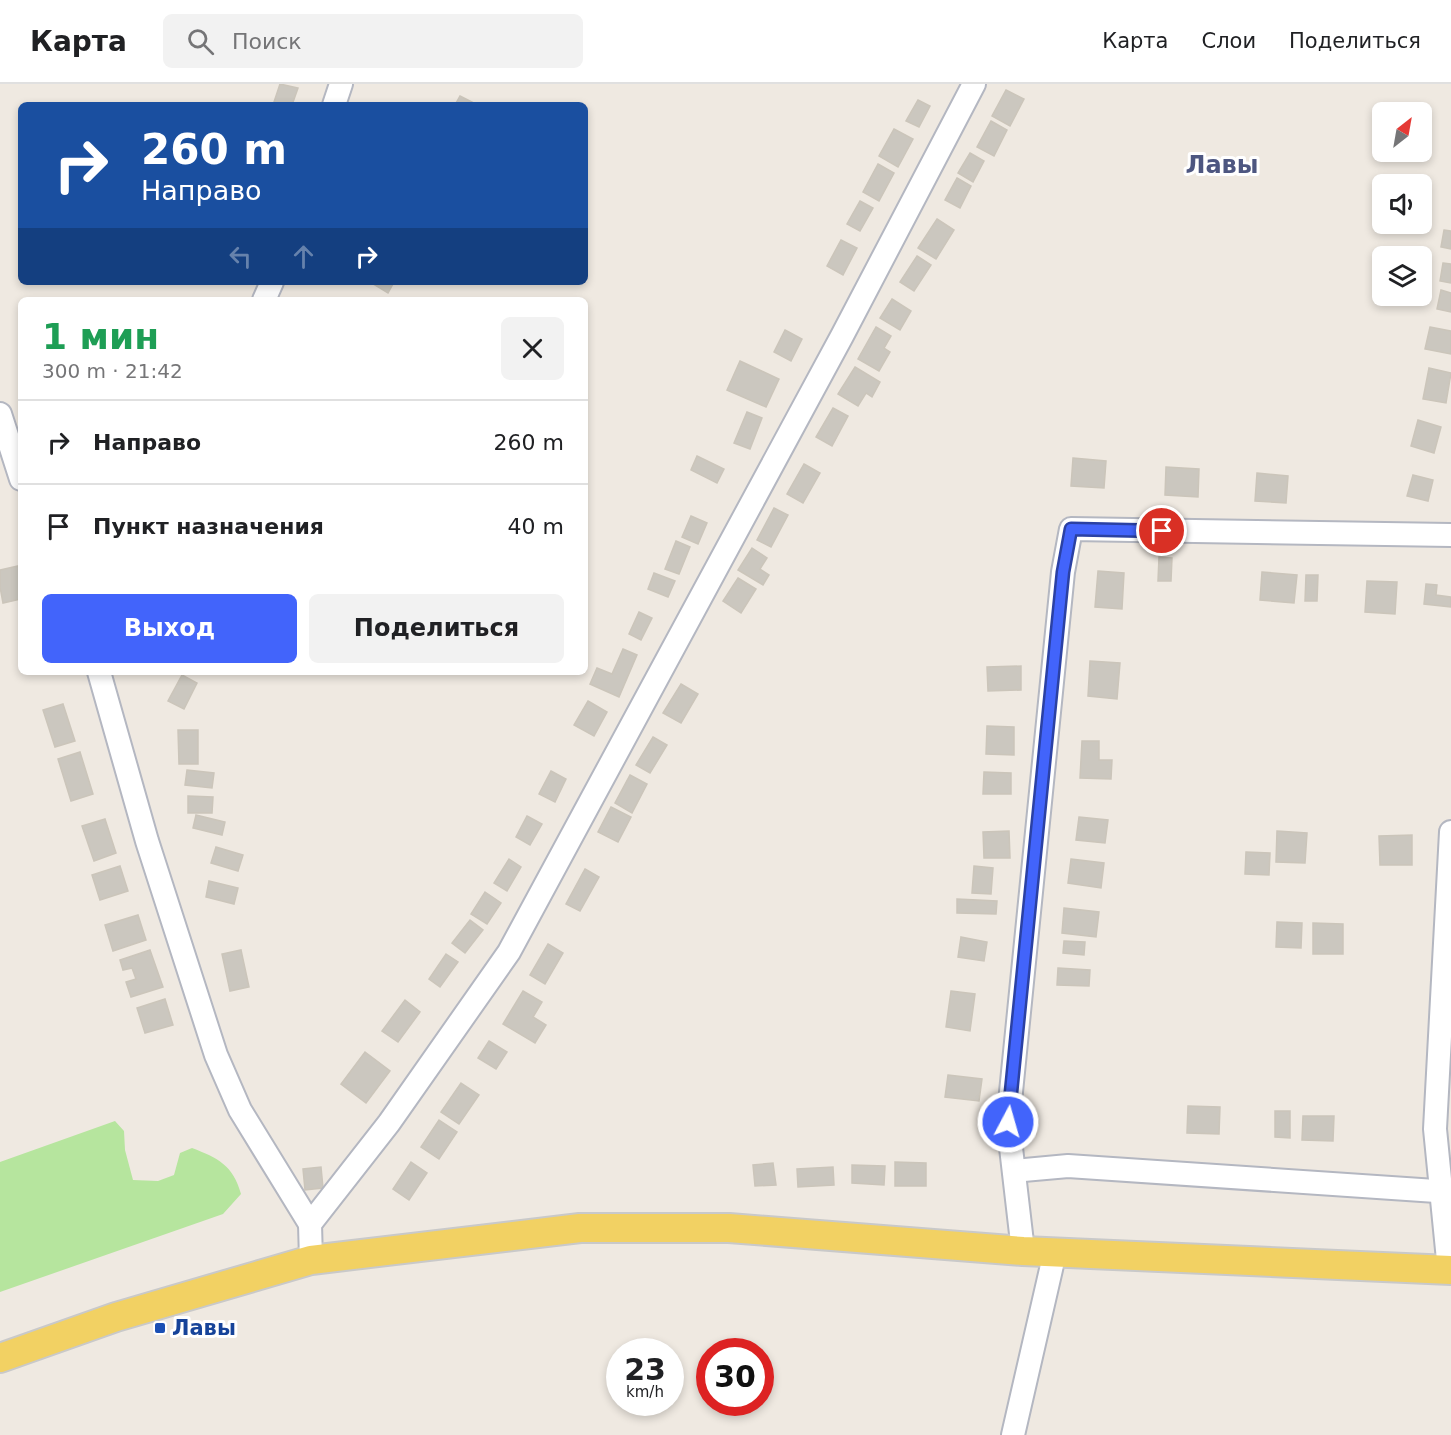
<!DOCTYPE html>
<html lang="ru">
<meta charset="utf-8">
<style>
:root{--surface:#fff;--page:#f2f2f2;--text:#202124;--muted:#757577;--line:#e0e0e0;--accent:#4264fb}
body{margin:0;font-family:"DejaVu Sans",sans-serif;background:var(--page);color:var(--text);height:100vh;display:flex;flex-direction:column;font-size:22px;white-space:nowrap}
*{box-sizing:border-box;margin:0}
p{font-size:20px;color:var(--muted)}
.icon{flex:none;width:33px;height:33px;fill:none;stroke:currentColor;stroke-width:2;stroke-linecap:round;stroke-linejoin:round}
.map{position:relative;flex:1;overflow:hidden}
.side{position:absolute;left:18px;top:213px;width:570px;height:378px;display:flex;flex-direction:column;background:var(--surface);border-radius:9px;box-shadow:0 3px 9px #0003}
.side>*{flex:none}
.hud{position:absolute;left:18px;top:18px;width:570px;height:183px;border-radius:9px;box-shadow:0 3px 9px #0003;background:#1a4fa0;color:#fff;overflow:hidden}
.needle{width:39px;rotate:31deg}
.controls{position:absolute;left:1372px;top:18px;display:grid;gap:12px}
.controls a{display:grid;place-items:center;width:60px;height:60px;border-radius:9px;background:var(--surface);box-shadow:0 3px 9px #0003;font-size:30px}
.speed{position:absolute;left:606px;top:1254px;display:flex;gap:12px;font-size:30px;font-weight:700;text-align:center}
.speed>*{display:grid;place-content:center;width:78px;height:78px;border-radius:50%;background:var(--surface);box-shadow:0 3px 9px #0003;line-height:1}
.speed small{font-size:15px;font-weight:400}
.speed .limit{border:9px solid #d22;background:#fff;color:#111}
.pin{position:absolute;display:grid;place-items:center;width:51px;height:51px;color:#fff;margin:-26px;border:3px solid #fff;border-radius:50%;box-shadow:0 2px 6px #0007}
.me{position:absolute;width:66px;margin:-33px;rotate:6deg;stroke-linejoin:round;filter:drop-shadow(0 0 4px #0008)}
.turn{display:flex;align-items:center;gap:21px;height:126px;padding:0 24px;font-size:27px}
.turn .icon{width:78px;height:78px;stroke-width:2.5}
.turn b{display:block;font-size:42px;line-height:51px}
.lanes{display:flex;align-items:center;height:57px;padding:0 24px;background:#0003;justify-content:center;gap:30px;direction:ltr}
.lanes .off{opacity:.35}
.round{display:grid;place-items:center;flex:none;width:63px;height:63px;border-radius:9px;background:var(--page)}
.overview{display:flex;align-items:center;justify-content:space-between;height:102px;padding:0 24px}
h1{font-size:36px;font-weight:700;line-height:45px;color:#1e9e55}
.button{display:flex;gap:12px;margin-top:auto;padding:12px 24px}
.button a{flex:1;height:69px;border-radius:9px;background:var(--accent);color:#fff;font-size:24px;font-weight:700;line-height:69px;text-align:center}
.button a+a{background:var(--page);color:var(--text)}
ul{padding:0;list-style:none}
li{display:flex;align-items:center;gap:18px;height:84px;padding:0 24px;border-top:2px solid var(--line)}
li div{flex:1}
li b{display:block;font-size:22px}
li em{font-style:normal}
header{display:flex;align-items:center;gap:36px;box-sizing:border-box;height:84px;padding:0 30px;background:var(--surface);border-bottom:2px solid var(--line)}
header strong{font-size:28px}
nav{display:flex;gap:33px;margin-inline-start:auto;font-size:21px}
.search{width:420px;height:54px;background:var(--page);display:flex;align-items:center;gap:15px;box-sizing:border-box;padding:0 21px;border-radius:9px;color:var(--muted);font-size:22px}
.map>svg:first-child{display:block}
</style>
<header>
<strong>Карта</strong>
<div class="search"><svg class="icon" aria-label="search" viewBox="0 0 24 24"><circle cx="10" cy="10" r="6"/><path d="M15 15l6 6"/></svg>Поиск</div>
<nav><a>Карта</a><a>Слои</a><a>Поделиться</a></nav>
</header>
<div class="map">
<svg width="1451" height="1351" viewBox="0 0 1451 1351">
<rect width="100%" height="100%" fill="#efe9e1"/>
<path fill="#b6e59e" d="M115,1037L124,1047L125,1066L133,1096L158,1097L174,1091L180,1069L192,1064C218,1074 233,1081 241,1110L223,1130L0,1208V1078Z"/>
<g fill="#cbc7bf" stroke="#cbc5ba" stroke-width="1.5">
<polygon points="280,0 298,4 292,21 273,21"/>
<polygon points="1006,6 1024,15 1010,42 992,32"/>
<polygon points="460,12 474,19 473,21 455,21"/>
<polygon points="918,16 930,22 919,43 906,37"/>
<polygon points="991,37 1007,46 994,72 977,63"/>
<polygon points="894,45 913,55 898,83 879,72"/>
<polygon points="970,69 984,77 973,98 958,89"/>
<polygon points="878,80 894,89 879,117 863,108"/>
<polygon points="957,94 971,102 960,124 945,116"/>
<polygon points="860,117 873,124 860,147 847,140"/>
<polygon points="937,135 954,146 936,175 918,164"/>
<polygon points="1444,146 1451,147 1451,165 1441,163"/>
<polygon points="841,156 857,164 843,191 827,182"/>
<polygon points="917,172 931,181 914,207 900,198"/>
<polygon points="1443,179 1451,180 1451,199 1440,197"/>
<polygon points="370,198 394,198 388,209"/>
<polygon points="1441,206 1451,209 1451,228 1437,225"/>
<polygon points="892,215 911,227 900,246 880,234"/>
<polygon points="876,243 891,252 884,264 890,268 879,287 858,275"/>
<polygon points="1430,243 1451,247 1451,270 1425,265"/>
<polygon points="785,246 802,255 791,277 774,268"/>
<polygon points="740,277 779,295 766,323 727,306"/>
<polygon points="855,283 880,298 872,313 866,309 858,322 838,310"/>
<polygon points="1429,284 1451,289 1446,319 1423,315"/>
<polygon points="833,324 848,332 832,362 816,353"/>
<polygon points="747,328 762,334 750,365 734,359"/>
<polygon points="1418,336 1441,343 1434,369 1411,362"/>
<polygon points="697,372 724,385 717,399 691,386"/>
<polygon points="1073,374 1106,377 1104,404 1071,402"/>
<polygon points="804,380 820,389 803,419 787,410"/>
<polygon points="1166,383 1199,385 1198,413 1165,411"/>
<polygon points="1257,389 1288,392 1286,419 1255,417"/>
<polygon points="1413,391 1433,396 1428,417 1407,412"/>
<polygon points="774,424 788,431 771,463 757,456"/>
<polygon points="691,432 707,439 698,460 682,453"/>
<polygon points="676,457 690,463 679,490 665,485"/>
<polygon points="752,464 767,474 760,485 769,491 763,501 738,486"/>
<polygon points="1159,473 1172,474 1171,497 1158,497"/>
<polygon points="18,482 21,495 21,515 3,519 0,503 0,486"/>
<polygon points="1098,487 1124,489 1122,525 1095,523"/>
<polygon points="1262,488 1297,491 1294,519 1260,516"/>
<polygon points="654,489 675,497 668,513 648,505"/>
<polygon points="1306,491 1318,491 1317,517 1305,517"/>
<polygon points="738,494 756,505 741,529 723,517"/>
<polygon points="1367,497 1397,498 1395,530 1365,528"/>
<polygon points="1426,500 1437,501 1436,511 1451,513 1451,523 1424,520"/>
<polygon points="639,528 652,534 641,556 629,550"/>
<polygon points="623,565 637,571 619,613 590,600 597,584 612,590"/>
<polygon points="1090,577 1120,579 1117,615 1088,612"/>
<polygon points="1021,582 1021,606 988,607 987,583"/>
<polygon points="182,591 197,599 184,625 168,617"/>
<polygon points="681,600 698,610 681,639 663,629"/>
<polygon points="588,617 607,628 594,652 574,641"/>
<polygon points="63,620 75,657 55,663 43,626"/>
<polygon points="987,642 1014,643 1014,671 986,670"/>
<polygon points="178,646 198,646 198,680 179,680"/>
<polygon points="653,653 667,661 650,689 636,681"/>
<polygon points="1082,657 1099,657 1099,676 1112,676 1111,695 1080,694"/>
<polygon points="80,668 93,710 71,717 58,675"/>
<polygon points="187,686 214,689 212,704 185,701"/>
<polygon points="551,687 566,695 555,718 539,710"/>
<polygon points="984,688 1011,689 1011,710 983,710"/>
<polygon points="630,691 647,700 632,729 615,719"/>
<polygon points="188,712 213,713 212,729 188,729"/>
<polygon points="611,723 631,733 618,758 598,748"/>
<polygon points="196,731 225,738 222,751 193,744"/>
<polygon points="527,732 542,740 530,761 516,753"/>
<polygon points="1079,733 1108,736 1105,759 1076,756"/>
<polygon points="105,735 116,769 94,777 82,742"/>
<polygon points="1009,747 1010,774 984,774 983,748"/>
<polygon points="1277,747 1307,749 1305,779 1276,778"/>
<polygon points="1412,751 1412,781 1380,781 1379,752"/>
<polygon points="216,763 243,771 238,787 211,779"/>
<polygon points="1246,768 1270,769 1269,791 1245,790"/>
<polygon points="509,775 521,783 507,807 494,799"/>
<polygon points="1071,775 1104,779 1101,804 1068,799"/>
<polygon points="120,782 128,807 100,816 92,791"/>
<polygon points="974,782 993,784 991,810 972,809"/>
<polygon points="585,785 599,793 580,827 566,820"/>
<polygon points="209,797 238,804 234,820 206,813"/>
<polygon points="485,808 501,819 487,840 471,830"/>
<polygon points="957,815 997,817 996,830 957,829"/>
<polygon points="1064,824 1099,828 1096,853 1062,849"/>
<polygon points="138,831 146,856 113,867 105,841"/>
<polygon points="470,836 483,846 465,869 452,859"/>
<polygon points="1277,838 1302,839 1301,864 1276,863"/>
<polygon points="1313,839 1343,840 1343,870 1313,870"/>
<polygon points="961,853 987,858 984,877 958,873"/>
<polygon points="1064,857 1085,858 1084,871 1063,869"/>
<polygon points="548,860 563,869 545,900 530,891"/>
<polygon points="150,866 163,903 131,913 126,898 136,895 132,884 123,886 120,876"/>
<polygon points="241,866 249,903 230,907 222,870"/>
<polygon points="446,870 458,878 440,903 429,895"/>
<polygon points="1058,884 1090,886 1089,902 1057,901"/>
<polygon points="523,907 542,918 533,933 546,941 535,959 503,940"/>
<polygon points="951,907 975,910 970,947 946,943"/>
<polygon points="165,915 173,941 145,949 137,924"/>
<polygon points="405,916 420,928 398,958 382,947"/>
<polygon points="489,957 507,968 496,985 478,974"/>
<polygon points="365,968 390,987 366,1019 341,1000"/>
<polygon points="948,991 982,995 979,1017 945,1013"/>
<polygon points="461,999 479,1011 459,1040 441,1028"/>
<polygon points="1188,1022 1220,1023 1219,1050 1187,1049"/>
<polygon points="1275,1027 1290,1027 1290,1054 1275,1053"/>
<polygon points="1303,1032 1334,1032 1333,1057 1302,1056"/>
<polygon points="439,1036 457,1048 439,1075 421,1063"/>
<polygon points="411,1078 427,1089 409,1116 393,1105"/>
<polygon points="895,1078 926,1079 926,1102 895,1102"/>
<polygon points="773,1079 776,1101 755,1102 753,1081"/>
<polygon points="852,1081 885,1082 884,1101 852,1099"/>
<polygon points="321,1083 323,1104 305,1106 303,1085"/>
<polygon points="833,1083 834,1101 798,1103 797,1085"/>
</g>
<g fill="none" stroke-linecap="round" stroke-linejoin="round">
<defs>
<g id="minor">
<polyline points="334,21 341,0"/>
<polyline points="264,216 272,198"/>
<polyline points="0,330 21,395"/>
<polyline points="99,588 147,757 216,971 240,1026 310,1140"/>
<polyline points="1014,1087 1068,1082 1451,1108"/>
<polyline points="1023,1167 1008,1038 1063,488 1071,445 1451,451"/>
<polyline points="311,1176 310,1140 389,1039 509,868 842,252 974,0"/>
<polyline points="1449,1186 1435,1045 1451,748"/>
<polyline points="1013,1351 1055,1168"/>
</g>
<polyline id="major" points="0,1274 116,1233 311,1176 580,1144 729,1144 1023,1167 1451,1186"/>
</defs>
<use href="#minor" stroke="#b4b7c1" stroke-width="26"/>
<use href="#major" stroke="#c9c9c9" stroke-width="32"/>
<use href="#minor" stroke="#fff" stroke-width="22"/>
<use href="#major" stroke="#f2d163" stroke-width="28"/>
</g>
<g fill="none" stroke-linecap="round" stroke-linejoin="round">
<defs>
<polyline id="route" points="1008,1038 1063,488 1071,445 1162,447"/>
</defs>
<use href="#route" stroke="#2b41a3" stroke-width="15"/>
<use href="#route" stroke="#4264fb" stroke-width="10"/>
</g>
<rect fill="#1a4fb4" stroke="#fff" stroke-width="2" x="154" y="1238" width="12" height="12" rx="3"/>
<g text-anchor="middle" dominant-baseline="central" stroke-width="6" stroke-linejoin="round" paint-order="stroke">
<g font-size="21" font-weight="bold" fill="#164399" stroke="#fff" text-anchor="start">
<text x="172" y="1244">Лавы</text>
</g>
<g font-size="24" font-weight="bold" fill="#4d5680" stroke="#fff">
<text x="1222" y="81">Лавы</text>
</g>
</g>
</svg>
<div class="controls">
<a><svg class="needle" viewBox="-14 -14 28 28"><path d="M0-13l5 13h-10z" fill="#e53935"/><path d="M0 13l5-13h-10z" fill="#757577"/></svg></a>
<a><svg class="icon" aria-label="sound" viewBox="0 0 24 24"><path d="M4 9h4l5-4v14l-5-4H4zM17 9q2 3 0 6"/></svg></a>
<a><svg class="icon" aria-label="layers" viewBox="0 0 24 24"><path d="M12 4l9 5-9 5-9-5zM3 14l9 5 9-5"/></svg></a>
</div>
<div class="speed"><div>23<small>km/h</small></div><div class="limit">30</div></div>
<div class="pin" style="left:1162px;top:447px;background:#d93025"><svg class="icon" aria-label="arrive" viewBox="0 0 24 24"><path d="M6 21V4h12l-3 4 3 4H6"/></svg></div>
<svg class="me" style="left:1008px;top:1038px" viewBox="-20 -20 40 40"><circle r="17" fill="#4264fb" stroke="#fff" stroke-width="3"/><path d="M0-11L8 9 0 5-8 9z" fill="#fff"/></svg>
<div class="hud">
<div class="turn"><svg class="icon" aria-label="right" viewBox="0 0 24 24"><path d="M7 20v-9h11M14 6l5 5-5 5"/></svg><div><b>260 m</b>Направо</div></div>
<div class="lanes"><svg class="icon off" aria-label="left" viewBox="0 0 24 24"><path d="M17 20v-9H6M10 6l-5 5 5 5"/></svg><svg class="icon off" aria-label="ahead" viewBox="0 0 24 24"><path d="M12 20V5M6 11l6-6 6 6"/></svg><svg class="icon" aria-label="right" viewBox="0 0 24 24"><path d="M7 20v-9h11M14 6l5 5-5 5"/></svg></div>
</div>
<section class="side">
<div class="overview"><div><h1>1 мин</h1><p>300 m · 21:42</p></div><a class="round"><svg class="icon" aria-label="close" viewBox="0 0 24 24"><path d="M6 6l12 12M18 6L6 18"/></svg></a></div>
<ul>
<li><svg class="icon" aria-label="right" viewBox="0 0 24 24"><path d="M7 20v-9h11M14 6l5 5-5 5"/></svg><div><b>Направо</b></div><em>260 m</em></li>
<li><svg class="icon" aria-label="arrive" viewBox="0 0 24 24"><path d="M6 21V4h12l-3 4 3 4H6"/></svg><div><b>Пункт назначения</b></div><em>40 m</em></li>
</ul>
<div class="button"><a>Выход</a><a>Поделиться</a></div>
</section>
</div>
